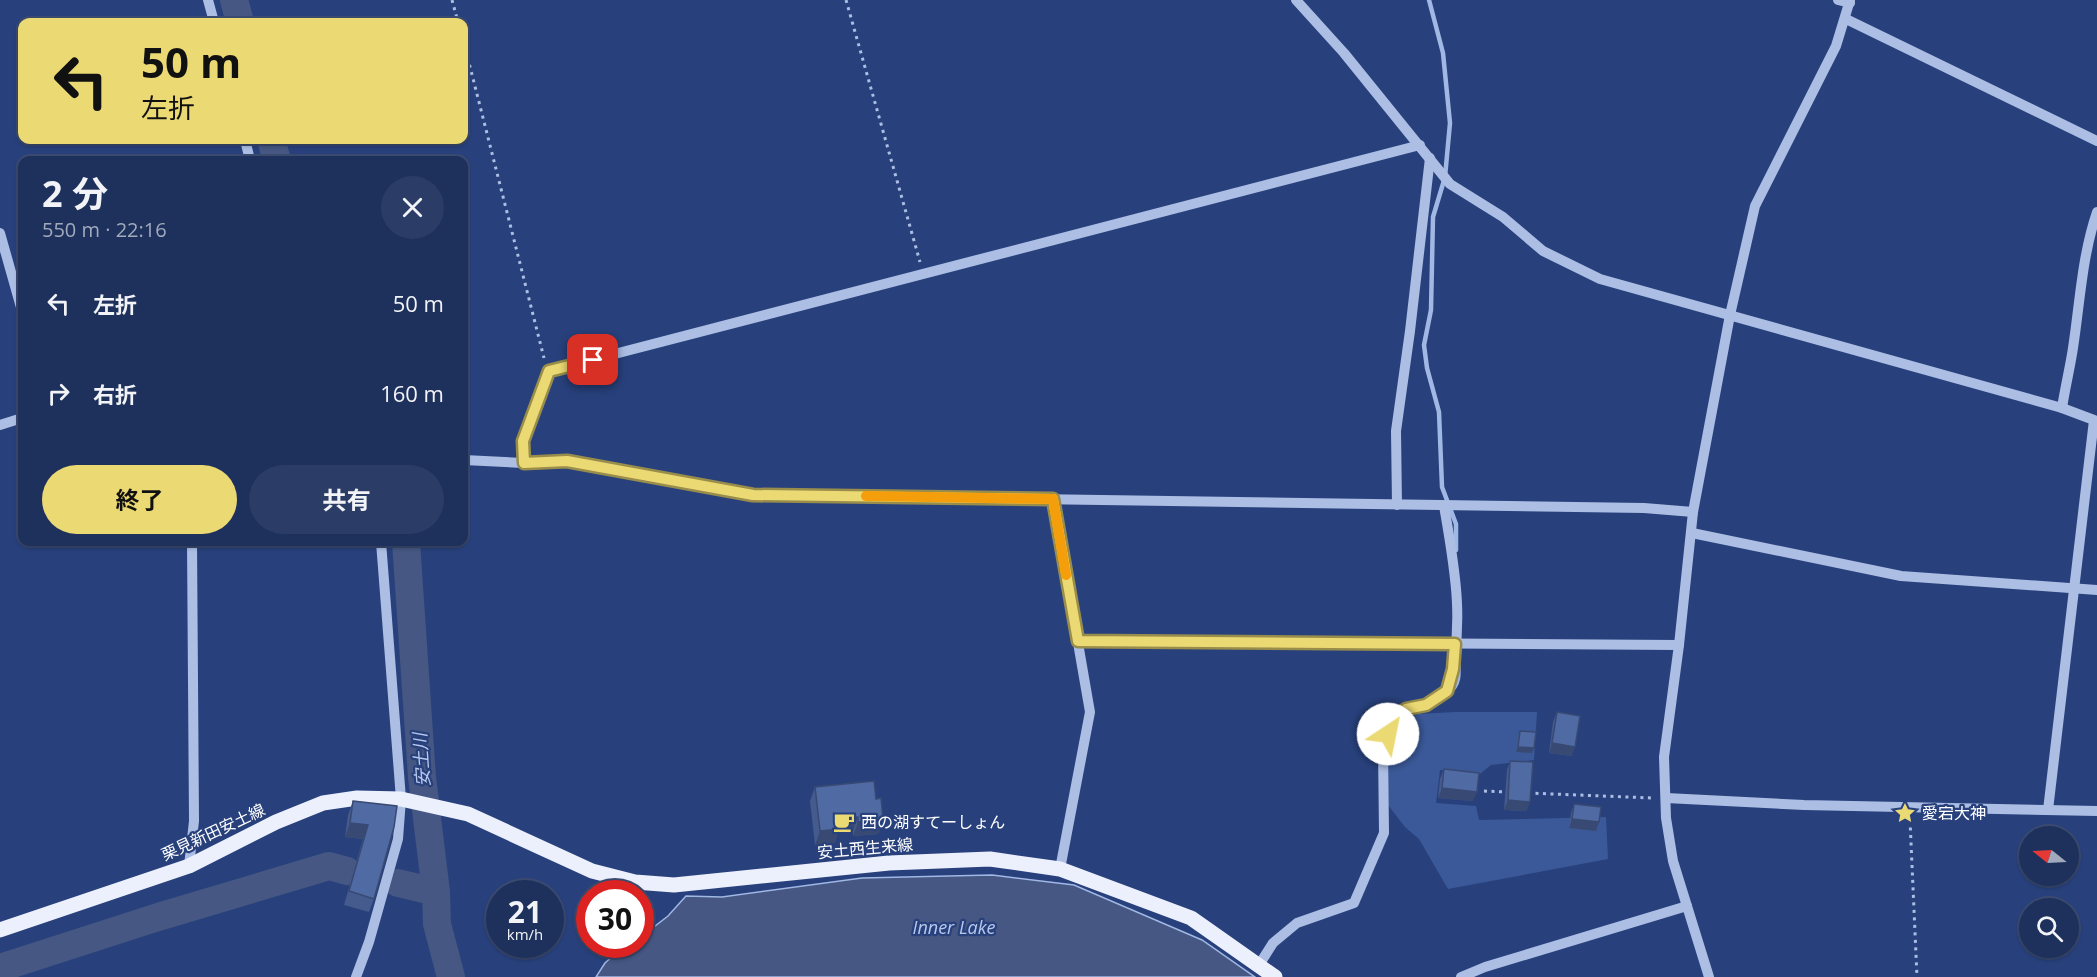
<!DOCTYPE html>
<html lang="ja">
<meta charset="utf-8">
<style>
:root{--surface:#1e315d;--page:#2b3d66;--text:#f1f3f6;--muted:#a1a9bc;--line:#3c4c72;--accent:#ebd973}
body{margin:0;font-family:"Open Sans","Noto Sans JP",sans-serif;background:var(--page);color:var(--text);height:100vh;display:flex;flex-direction:column;font-size:22px;white-space:nowrap}
*{box-sizing:border-box;margin:0}
p{font-size:20px;color:var(--muted)}
.icon{flex:none;width:33px;height:33px;fill:none;stroke:currentColor;stroke-width:2;stroke-linecap:round;stroke-linejoin:round}
.map{position:relative;flex:1;overflow:hidden}
.side{position:absolute;left:18px;top:156px;width:450px;height:390px;display:flex;flex-direction:column;background:var(--surface);border-radius:12px;box-shadow:0 2px 4px #0004,0 0 0 2px var(--line)}
.side>*{flex:none}
.guide{position:absolute;left:18px;top:18px;width:450px;height:126px;border-radius:12px;box-shadow:0 2px 4px #0004,0 0 0 2px var(--line);background:#ebd973;color:#111;overflow:hidden}
.needle{width:39px;rotate:288deg}
.fabs{position:absolute;left:2019px;top:826px;display:grid;gap:12px}
.fabs a{display:grid;place-items:center;width:60px;height:60px;border-radius:50%;background:var(--surface);box-shadow:0 2px 4px #0004,0 0 0 2px var(--line);font-size:30px}
.speed{position:absolute;left:486px;top:880px;display:flex;gap:12px;font-size:30px;font-weight:700;text-align:center}
.speed>*{display:grid;place-content:center;width:78px;height:78px;border-radius:50%;background:var(--surface);box-shadow:0 2px 4px #0004,0 0 0 2px var(--line);line-height:1}
.speed small{font-size:15px;font-weight:400}
.speed .limit{border:9px solid #d22;background:#fff;color:#111}
.pin{position:absolute;display:grid;place-items:center;width:51px;height:51px;color:#fff;margin:-26px;border-radius:12px;box-shadow:0 3px 9px #0006}
.me{position:absolute;width:66px;margin:-33px;rotate:34deg;stroke-linejoin:round;filter:drop-shadow(0 0 4px #0008)}
.turn{display:flex;align-items:center;gap:21px;height:126px;padding:0 24px;font-size:27px}
.turn .icon{width:78px;height:78px;stroke-width:2.5}
.turn b{display:block;font-size:42px;line-height:51px}
.round{display:grid;place-items:center;flex:none;width:63px;height:63px;border-radius:32px;background:var(--page)}
.overview{display:flex;align-items:center;justify-content:space-between;height:102px;padding:0 24px}
h1{font-size:36px;font-weight:700;line-height:45px}
.action{display:flex;gap:12px;margin-top:auto;padding:12px 24px}
.action a{flex:1;height:69px;border-radius:36px;background:var(--accent);color:#111;font-size:24px;font-weight:700;line-height:69px;text-align:center}
.action a+a{background:var(--page);color:var(--text)}
ul{padding:0;list-style:none}
li{display:flex;align-items:center;gap:18px;height:90px;padding:0 24px}
li div{flex:1}
li b{display:block;font-size:22px}
li em{font-style:normal}
.map>svg:first-child{display:block}
</style>
<div class="map">
<svg width="2097" height="977" viewBox="0 0 2097 977">
<rect width="100%" height="100%" fill="#28417c"/>
<polygon fill="#3b5999" points="1456,712 1537,712 1534,760 1491,765 1480,774 1440,770 1436,803 1476,806 1479,820 1606,817 1608,859 1448,889 1419,839 1405,827 1388,805 1387,751 1395,725 1418,714"/>
<polygon fill="#455782" stroke="#a1b7e4" stroke-width="1.5" points="992,875 1074,885 1202,940 1255,977 596,977 605,963 625,945 640,945 641,937 668,916 686,896 722,897 862,878"/>
<g fill="none" stroke-linecap="round" stroke-linejoin="round">
<g stroke="#a1b7e4" stroke-width="4.5">
<polyline points="1429,0 1443,53 1450,123 1445,177 1433,217 1431,310 1424,345 1427,368 1439,412 1442,487 1456,524 1456,550"/>
<path d="M1449,693C1460,684 1459,674 1458,660"/>
</g>
<g stroke="#455782" stroke-width="28">
<polyline points="234,0 240,22"/>
<polyline points="271,140 277,160"/>
<polyline points="406,542 422,777 436,892 437,924 451,977"/>
<polyline points="398,883 436,892"/>
<polyline points="0,968 158,917 329,866 347,871"/>
</g>
<g stroke="#acbee4" stroke-width="3" stroke-dasharray="3 4.5" stroke-linecap="butt">
<polyline points="452,0 458,22"/>
<polyline points="846,0 920,262"/>
<polyline points="464,43 544,358"/>
<polyline points="1484,791 1506,792"/>
<polyline points="1528,793 1652,798"/>
<polyline points="1910,820 1917,977"/>
</g>
<g stroke="#acbee4" stroke-width="10">
<polyline points="208,0 214,22"/>
<polyline points="1296,0 1344,53 1450,184 1503,217 1543,251 1600,279 2062,408 2094,420 2048,810"/>
<polyline points="1838,0 1850,3"/>
<polyline points="1846,19 2097,141"/>
<polyline points="245,140 250,160"/>
<polyline points="0,233 22,311"/>
<path d="M2062,408C2065,388 2070,368 2073,348C2080,302 2082,256 2097,212"/>
<polyline points="0,425 22,418"/>
<polyline points="464,460 523,463 567,461 753,495 1644,508 1693,512"/>
<polyline points="523,463 523,441 549,371 1420,145"/>
<polyline points="1053,499 1090,712 1060,869"/>
<polyline points="1397,505 1396,431 1410,331 1430,158"/>
<polyline points="1692,533 1901,576 2097,590"/>
<polyline points="1078,641 1679,645"/>
<polyline points="1666,798 1804,805 2097,811"/>
<polyline points="189,866 194,821 192,542"/>
<path d="M1259,965L1273,943L1297,923L1354,903L1384,833L1383,748L1392,720L1406,709L1426,705L1447,691C1466,628 1455,569 1444,506"/>
<polyline points="356,977 369,942 398,839 401,799 381,542"/>
<polyline points="1461,977 1485,967 1687,906"/>
<polyline points="1709,977 1673,861 1666,818 1664,757 1679,645 1693,512 1730,315 1755,206 1836,46 1850,0"/>
</g>
<polyline stroke="#ecf0fc" stroke-width="15" points="0,930 189,866 276,822 323,803 357,798 401,799 468,814 592,871 635,882 674,885 889,863 990,859 1060,869 1191,918 1275,977"/>
</g>
<g fill="#455b8d">
<polygon points="1557,712 1572,756 1549,753 1553,722"/>
<polygon points="1520,731 1534,748 1532,753 1516,752 1518,735"/>
<polygon points="1510,761 1527,811 1504,810 1507,770"/>
<polygon points="1444,769 1473,801 1438,798 1440,779"/>
<polygon points="815,787 876,799 883,820 878,834 853,836 853,831 838,832 835,843 815,845 810,801"/>
<polygon points="353,801 397,806 374,899 369,912 344,905 363,839 345,837 348,815"/>
<polygon points="1574,804 1599,822 1596,831 1569,828 1571,813"/>
</g>
<g fill="#384a73">
<polygon points="1552,743 1575,747 1572,756 1549,753"/>
<polygon points="1518,747 1534,748 1532,753 1516,752"/>
<polygon points="1442,788 1477,792 1473,801 1438,798"/>
<polygon points="1508,800 1530,802 1527,811 1504,810"/>
<polygon points="858,817 853,831 838,832 835,843 815,845 820,831 838,819"/>
<polygon points="1572,819 1599,822 1596,831 1569,828"/>
<polygon points="883,820 878,834 853,836 858,822"/>
<polygon points="350,823 368,825 363,839 345,837"/>
</g>
<g fill="#506aa4" stroke="#384a73" stroke-width="1.5">
<polygon points="1557,712 1580,716 1575,747 1552,743"/>
<polygon points="1520,731 1536,732 1534,748 1518,747"/>
<polygon points="1510,761 1533,762 1530,802 1508,800"/>
<polygon points="1444,769 1479,773 1477,792 1442,788"/>
<polygon points="874,781 876,799 881,798 883,820 858,822 858,817 838,819 840,829 820,831 815,787"/>
<polygon points="353,801 397,806 394,827 374,899 349,891 368,825 350,823"/>
<polygon points="1574,804 1601,807 1599,822 1572,819"/>
</g>
<g fill="none" stroke-linecap="round" stroke-linejoin="round">
<defs>
<polyline id="route" points="593,360 549,371 523,441 524,463 567,461 753,495 1053,499 1078,641 1455,644 1453,669 1447,691 1426,705 1406,709 1392,720 1388,734"/>
</defs>
<use href="#route" stroke="#998d4b" stroke-width="15"/>
<use href="#route" stroke="#ebd973" stroke-width="10"/>
<polyline stroke="#f59e0b" stroke-width="10" points="866,496 1053,499 1066,575"/>
</g>
<defs>
<symbol id="sight-bare" viewBox="-9 -9 18 18"><path d="M0-6L1.8-2.2L6-1.7L2.9 1.2L3.7 5.4L0 3.3L-3.7 5.4L-2.9 1.2L-6-1.7L-1.8-2.2Z" fill="#ebd973" stroke="#28417c" stroke-width="2.5" paint-order="stroke"/></symbol>
<symbol id="cafe-bare" viewBox="-9 -9 18 18"><path d="M-5.5-4.5H6V0H3Q3 3.5 0 3.5H-2.5Q-5.5 3.5-5.5 0ZM3-3.2v2h1.7v-2ZM-6 4.5H4V6H-6Z" fill="#ebd973" stroke="#28417c" stroke-width="2.5" paint-order="stroke"/></symbol>
</defs>
<g fill-rule="evenodd">
<use href="#sight-bare" x="1890" y="798" width="30" height="30"/>
<use href="#cafe-bare" x="829" y="807" width="30" height="30"/>
</g>
<g text-anchor="middle" dominant-baseline="central" stroke-width="4.5" stroke-linejoin="round" paint-order="stroke">
<g font-size="16" fill="#fff" stroke="#28417c" text-anchor="start">
<text x="1922" y="813">愛宕大神</text>
<text x="861" y="822">西の湖すてーしょん</text>
</g>
<g font-size="16" fill="#fff" stroke="#28417c">
<text transform="translate(213 832) rotate(-25)">栗見新田安土線</text>
<text transform="translate(865 848) rotate(-5)">安土西生来線</text>
</g>
<g font-size="18" font-style="italic" fill="#b8c8ec" stroke="#28417c">
<text transform="translate(421 760) rotate(-94)">安土川</text>
<text x="954" y="927">Inner Lake</text>
</g>
</g>
</svg>
<div class="fabs">
<a><svg class="needle" viewBox="-14 -14 28 28"><path d="M0-13l5 13h-10z" fill="#e53935"/><path d="M0 13l5-13h-10z" fill="#a1a9bc"/></svg></a>
<a><svg class="icon" aria-label="search" viewBox="0 0 24 24"><circle cx="10" cy="10" r="6"/><path d="M15 15l6 6"/></svg></a>
</div>
<div class="speed"><div>21<small>km/h</small></div><div class="limit">30</div></div>
<div class="pin" style="left:593px;top:360px;background:#d93025"><svg class="icon" aria-label="arrive" viewBox="0 0 24 24"><path d="M6 21V4h12l-3 4 3 4H6"/></svg></div>
<svg class="me" style="left:1388px;top:734px" viewBox="-20 -20 40 40"><circle r="19" fill="#fff"/><path d="M0-13L10 11 0 6-10 11z" fill="#ebd973"/></svg>
<div class="guide">
<div class="turn"><svg class="icon" aria-label="left" viewBox="0 0 24 24"><path d="M17 20v-9H6M10 6l-5 5 5 5"/></svg><div><b>50 m</b>左折</div></div>
</div>
<section class="side">
<div class="overview"><div><h1>2 分</h1><p>550 m · 22:16</p></div><a class="round"><svg class="icon" aria-label="close" viewBox="0 0 24 24"><path d="M6 6l12 12M18 6L6 18"/></svg></a></div>
<ul>
<li><svg class="icon" aria-label="left" viewBox="0 0 24 24"><path d="M17 20v-9H6M10 6l-5 5 5 5"/></svg><div><b>左折</b></div><em>50 m</em></li>
<li><svg class="icon" aria-label="right" viewBox="0 0 24 24"><path d="M7 20v-9h11M14 6l5 5-5 5"/></svg><div><b>右折</b></div><em>160 m</em></li>
</ul>
<div class="action"><a>終了</a><a>共有</a></div>
</section>
</div>
